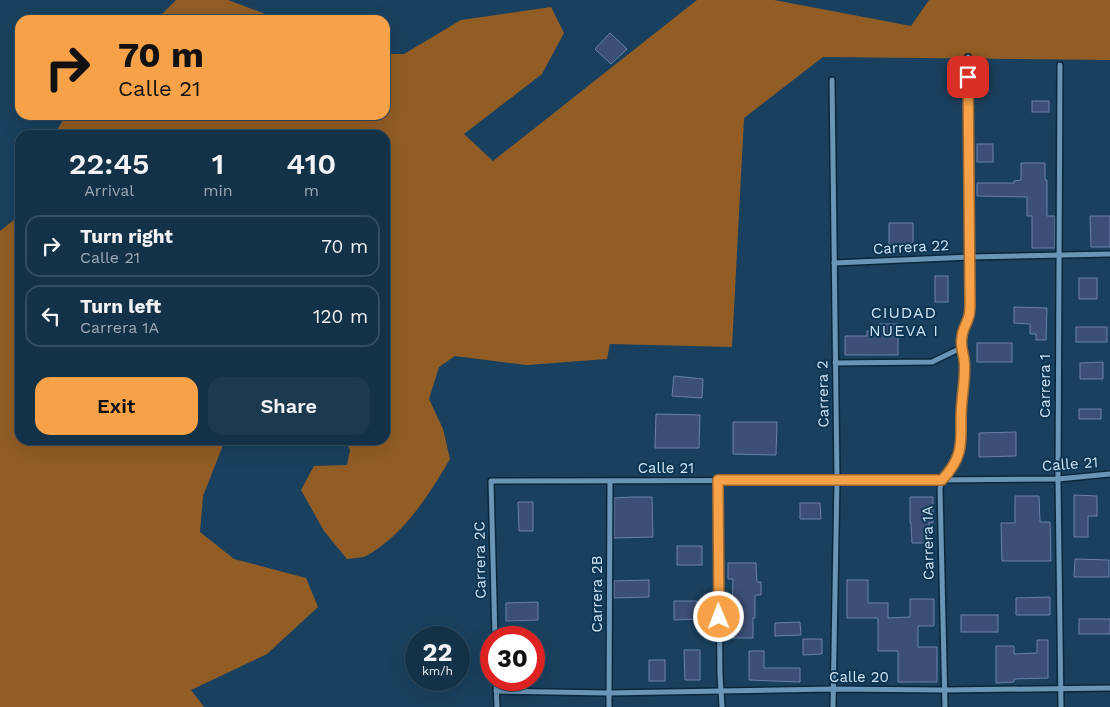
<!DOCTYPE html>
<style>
:root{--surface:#133147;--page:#1c394e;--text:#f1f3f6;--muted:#9da9b4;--line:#324c60;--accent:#f7a248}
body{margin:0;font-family:"Work Sans",sans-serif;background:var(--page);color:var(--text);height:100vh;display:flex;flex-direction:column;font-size:19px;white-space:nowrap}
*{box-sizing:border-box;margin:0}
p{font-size:16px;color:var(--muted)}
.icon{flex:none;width:28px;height:28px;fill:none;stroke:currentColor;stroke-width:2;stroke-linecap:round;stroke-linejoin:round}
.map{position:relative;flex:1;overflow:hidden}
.sheet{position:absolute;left:15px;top:130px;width:375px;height:315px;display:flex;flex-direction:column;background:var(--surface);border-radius:15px;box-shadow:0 5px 20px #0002,0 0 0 1px var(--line)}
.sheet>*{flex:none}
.banner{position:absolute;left:15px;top:15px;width:375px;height:105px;border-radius:15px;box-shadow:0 5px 20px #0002,0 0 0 1px var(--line);background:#f7a248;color:#111;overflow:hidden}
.speed{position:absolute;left:405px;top:626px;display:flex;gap:10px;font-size:25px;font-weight:700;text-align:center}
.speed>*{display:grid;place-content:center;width:65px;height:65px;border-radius:50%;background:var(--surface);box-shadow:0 5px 20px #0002,0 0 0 1px var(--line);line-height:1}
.speed small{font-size:12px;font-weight:400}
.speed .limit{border:8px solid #d22;background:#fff;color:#111}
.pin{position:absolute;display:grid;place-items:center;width:42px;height:42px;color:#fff;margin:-21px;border-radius:10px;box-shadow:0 2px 8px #0006}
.me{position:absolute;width:55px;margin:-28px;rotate:359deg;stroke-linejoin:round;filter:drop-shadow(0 0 4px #0008)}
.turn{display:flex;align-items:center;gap:18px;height:105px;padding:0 20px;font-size:22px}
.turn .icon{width:65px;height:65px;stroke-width:2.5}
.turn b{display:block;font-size:35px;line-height:42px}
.eta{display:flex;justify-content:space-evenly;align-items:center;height:85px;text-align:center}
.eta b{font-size:30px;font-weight:600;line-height:35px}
.button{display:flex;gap:10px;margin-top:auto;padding:10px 20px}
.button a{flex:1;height:58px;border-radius:15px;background:var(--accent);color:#111;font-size:20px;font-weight:600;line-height:58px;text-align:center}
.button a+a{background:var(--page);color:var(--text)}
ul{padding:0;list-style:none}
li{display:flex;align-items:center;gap:15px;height:62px;margin:0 10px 8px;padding:0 10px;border:2px solid var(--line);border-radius:15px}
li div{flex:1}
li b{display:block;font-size:19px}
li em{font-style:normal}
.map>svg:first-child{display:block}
</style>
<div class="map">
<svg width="1110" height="707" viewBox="0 0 1110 707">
<rect width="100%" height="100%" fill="#19415f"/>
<g fill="#925d25">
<polygon points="176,0 228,0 263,13 269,20 156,20"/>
<path d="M697,0H774L911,26L929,0H1110V60L823,57L744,118L732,347L610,344L607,359L527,365L455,356L439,367L429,399L443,429L450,459C429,495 404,535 366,556C361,558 353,558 347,559L324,531L301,490L314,466L347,465L350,450L345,440H385V135H54L66,115H385V54H404L461,20L551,7L564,33L542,74L464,134L493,161Z"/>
<polygon points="20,215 20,440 225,440 203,496 200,532 234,559 306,578 318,607 267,654 191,690 204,707 0,707 0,231"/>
</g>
<g fill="#3c4f76" stroke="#6b80aa">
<polygon points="610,33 627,49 611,64 595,49"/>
<rect x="1032" y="101" width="17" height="11"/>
<rect x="977" y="144" width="16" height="18"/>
<polygon points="1021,163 1045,163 1045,180 1047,180 1047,216 1055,216 1055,248 1032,248 1032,216 1027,216 1027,197 977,196 977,183 1014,183 1014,181 1021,180"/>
<polygon points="1090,216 1110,216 1110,247 1091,247"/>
<polygon points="889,223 913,223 913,244 889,245"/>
<rect x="935" y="276" width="13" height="26"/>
<rect x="1079" y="278" width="18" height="21"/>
<polygon points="1014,307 1047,308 1046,340 1036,340 1036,334 1030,334 1030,324 1014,323"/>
<polygon points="879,324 898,324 898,355 845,355 845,336 867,336 867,331 879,331"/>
<rect x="1076" y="327" width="31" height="15"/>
<rect x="977" y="343" width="35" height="19"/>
<polygon points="1103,362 1103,379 1080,379 1080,363"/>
<polygon points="674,376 703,379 702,398 672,396"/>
<rect x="1079" y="409" width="22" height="10"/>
<polygon points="656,414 700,415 699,448 655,448"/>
<polygon points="733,422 777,422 776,455 733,454"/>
<polygon points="1016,432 1016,456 979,457 979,433"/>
<polygon points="1074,495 1097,496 1097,516 1088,516 1088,537 1074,537"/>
<polygon points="1015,496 1039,496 1040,522 1050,522 1051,561 1002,561 1001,523 1015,523"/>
<polygon points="632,497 652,497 653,537 614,538 614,498"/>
<polygon points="910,497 933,497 933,523 929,523 930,543 912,543 911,523 910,523"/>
<polygon points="518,502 533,502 533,531 519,531"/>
<polygon points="800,503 820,503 821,519 800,519"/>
<rect x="677" y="546" width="25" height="19"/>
<polygon points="1075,559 1109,560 1109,577 1074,577"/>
<polygon points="728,563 756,563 757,582 761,582 761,595 755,595 755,618 753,618 753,638 731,638 733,579 728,579"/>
<polygon points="649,580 649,597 614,598 614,581"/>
<polygon points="847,580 868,580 868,603 888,603 888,618 910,617 910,599 934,599 934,626 918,626 918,647 937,647 937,682 898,682 898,651 878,651 878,618 847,618"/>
<polygon points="1050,597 1050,615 1016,615 1016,598"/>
<polygon points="674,601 697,601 697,619 674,620"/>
<polygon points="538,602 538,620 506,621 506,603"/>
<rect x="961" y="615" width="37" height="17"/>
<rect x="1079" y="619" width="31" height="15"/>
<polygon points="800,622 801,635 775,636 775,623"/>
<polygon points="803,639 822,639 822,654 803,655"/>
<polygon points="1037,640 1048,640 1048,678 1014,679 1014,682 996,683 996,646 1014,646 1014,654 1037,653"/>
<polygon points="684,650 700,650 700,680 685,680"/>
<polygon points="749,651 764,651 764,668 800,668 800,682 749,680"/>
<rect x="649" y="660" width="16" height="21"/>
</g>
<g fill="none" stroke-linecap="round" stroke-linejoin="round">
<defs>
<g id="minor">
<polyline points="1060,65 1058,479 1061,707"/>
<polyline points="832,80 837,479 833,707"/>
<polyline points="834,263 970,257 1110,254"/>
<polyline points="835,363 932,362 961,348"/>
<polyline points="718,480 720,675 722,707"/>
<polyline points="495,638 491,481 942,480 1058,479 1110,474"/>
<polyline points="496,680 497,707"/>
<polyline points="496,691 608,693 833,689 944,690 1110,688"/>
<polyline points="609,707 610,481"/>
<polyline points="945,707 940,488 942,480 953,468 959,453 962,436 962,403 964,389 965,360 961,348 961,336 969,316 970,291 968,57"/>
</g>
</defs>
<use href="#minor" stroke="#08273d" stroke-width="8"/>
<use href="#minor" stroke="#6b95b7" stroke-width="5"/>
</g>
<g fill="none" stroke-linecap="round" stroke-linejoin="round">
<defs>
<path id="route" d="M719,617L718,480H942C969,451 958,436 962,401C963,388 966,373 964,359C963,352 960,345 962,337C962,331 966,325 968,319C970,314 970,309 970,304L968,77"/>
</defs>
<use href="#route" stroke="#a1692f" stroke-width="12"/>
<use href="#route" stroke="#f7a248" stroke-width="9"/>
</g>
<g text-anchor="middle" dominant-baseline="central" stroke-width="4" stroke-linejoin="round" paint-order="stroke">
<g font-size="15" fill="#cfe5f7" stroke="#0c3654">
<text transform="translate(911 247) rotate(-3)">Carrera 22</text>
<text transform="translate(1045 386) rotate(-90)">Carrera 1</text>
<text transform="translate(823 394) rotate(-91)">Carrera 2</text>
<text transform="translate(1070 464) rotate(-4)">Calle 21</text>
<text x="666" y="468">Calle 21</text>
<text transform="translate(928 543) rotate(-91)">Carrera 1A</text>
<text transform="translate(480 560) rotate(-91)">Carrera 2C</text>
<text transform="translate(597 594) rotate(-90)">Carrera 2B</text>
<text x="859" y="677">Calle 20</text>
</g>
<g font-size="16" letter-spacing="1" fill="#cfe5f7" stroke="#0c3654">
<text x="904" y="312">CIUDAD<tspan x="904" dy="18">NUEVA I</tspan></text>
</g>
</g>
</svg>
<div class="speed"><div>22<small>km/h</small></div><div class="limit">30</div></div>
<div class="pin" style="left:968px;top:77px;background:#d93025"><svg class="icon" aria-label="arrive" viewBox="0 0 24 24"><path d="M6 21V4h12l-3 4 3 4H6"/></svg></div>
<svg class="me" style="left:719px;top:617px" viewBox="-20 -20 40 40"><circle r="17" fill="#f7a248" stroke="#fff" stroke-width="3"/><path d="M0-11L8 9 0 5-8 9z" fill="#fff"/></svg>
<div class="banner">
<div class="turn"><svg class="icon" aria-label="right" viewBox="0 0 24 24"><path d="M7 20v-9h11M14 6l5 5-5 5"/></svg><div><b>70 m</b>Calle 21</div></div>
</div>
<section class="sheet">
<div class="eta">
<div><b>22:45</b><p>Arrival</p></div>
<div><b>1</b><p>min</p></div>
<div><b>410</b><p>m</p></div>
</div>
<ul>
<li><svg class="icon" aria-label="right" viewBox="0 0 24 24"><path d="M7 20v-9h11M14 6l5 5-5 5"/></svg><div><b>Turn right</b><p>Calle 21</p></div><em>70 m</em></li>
<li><svg class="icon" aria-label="left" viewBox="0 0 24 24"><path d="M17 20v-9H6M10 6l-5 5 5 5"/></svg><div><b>Turn left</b><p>Carrera 1A</p></div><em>120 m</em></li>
</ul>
<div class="button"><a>Exit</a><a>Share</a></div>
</section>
</div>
